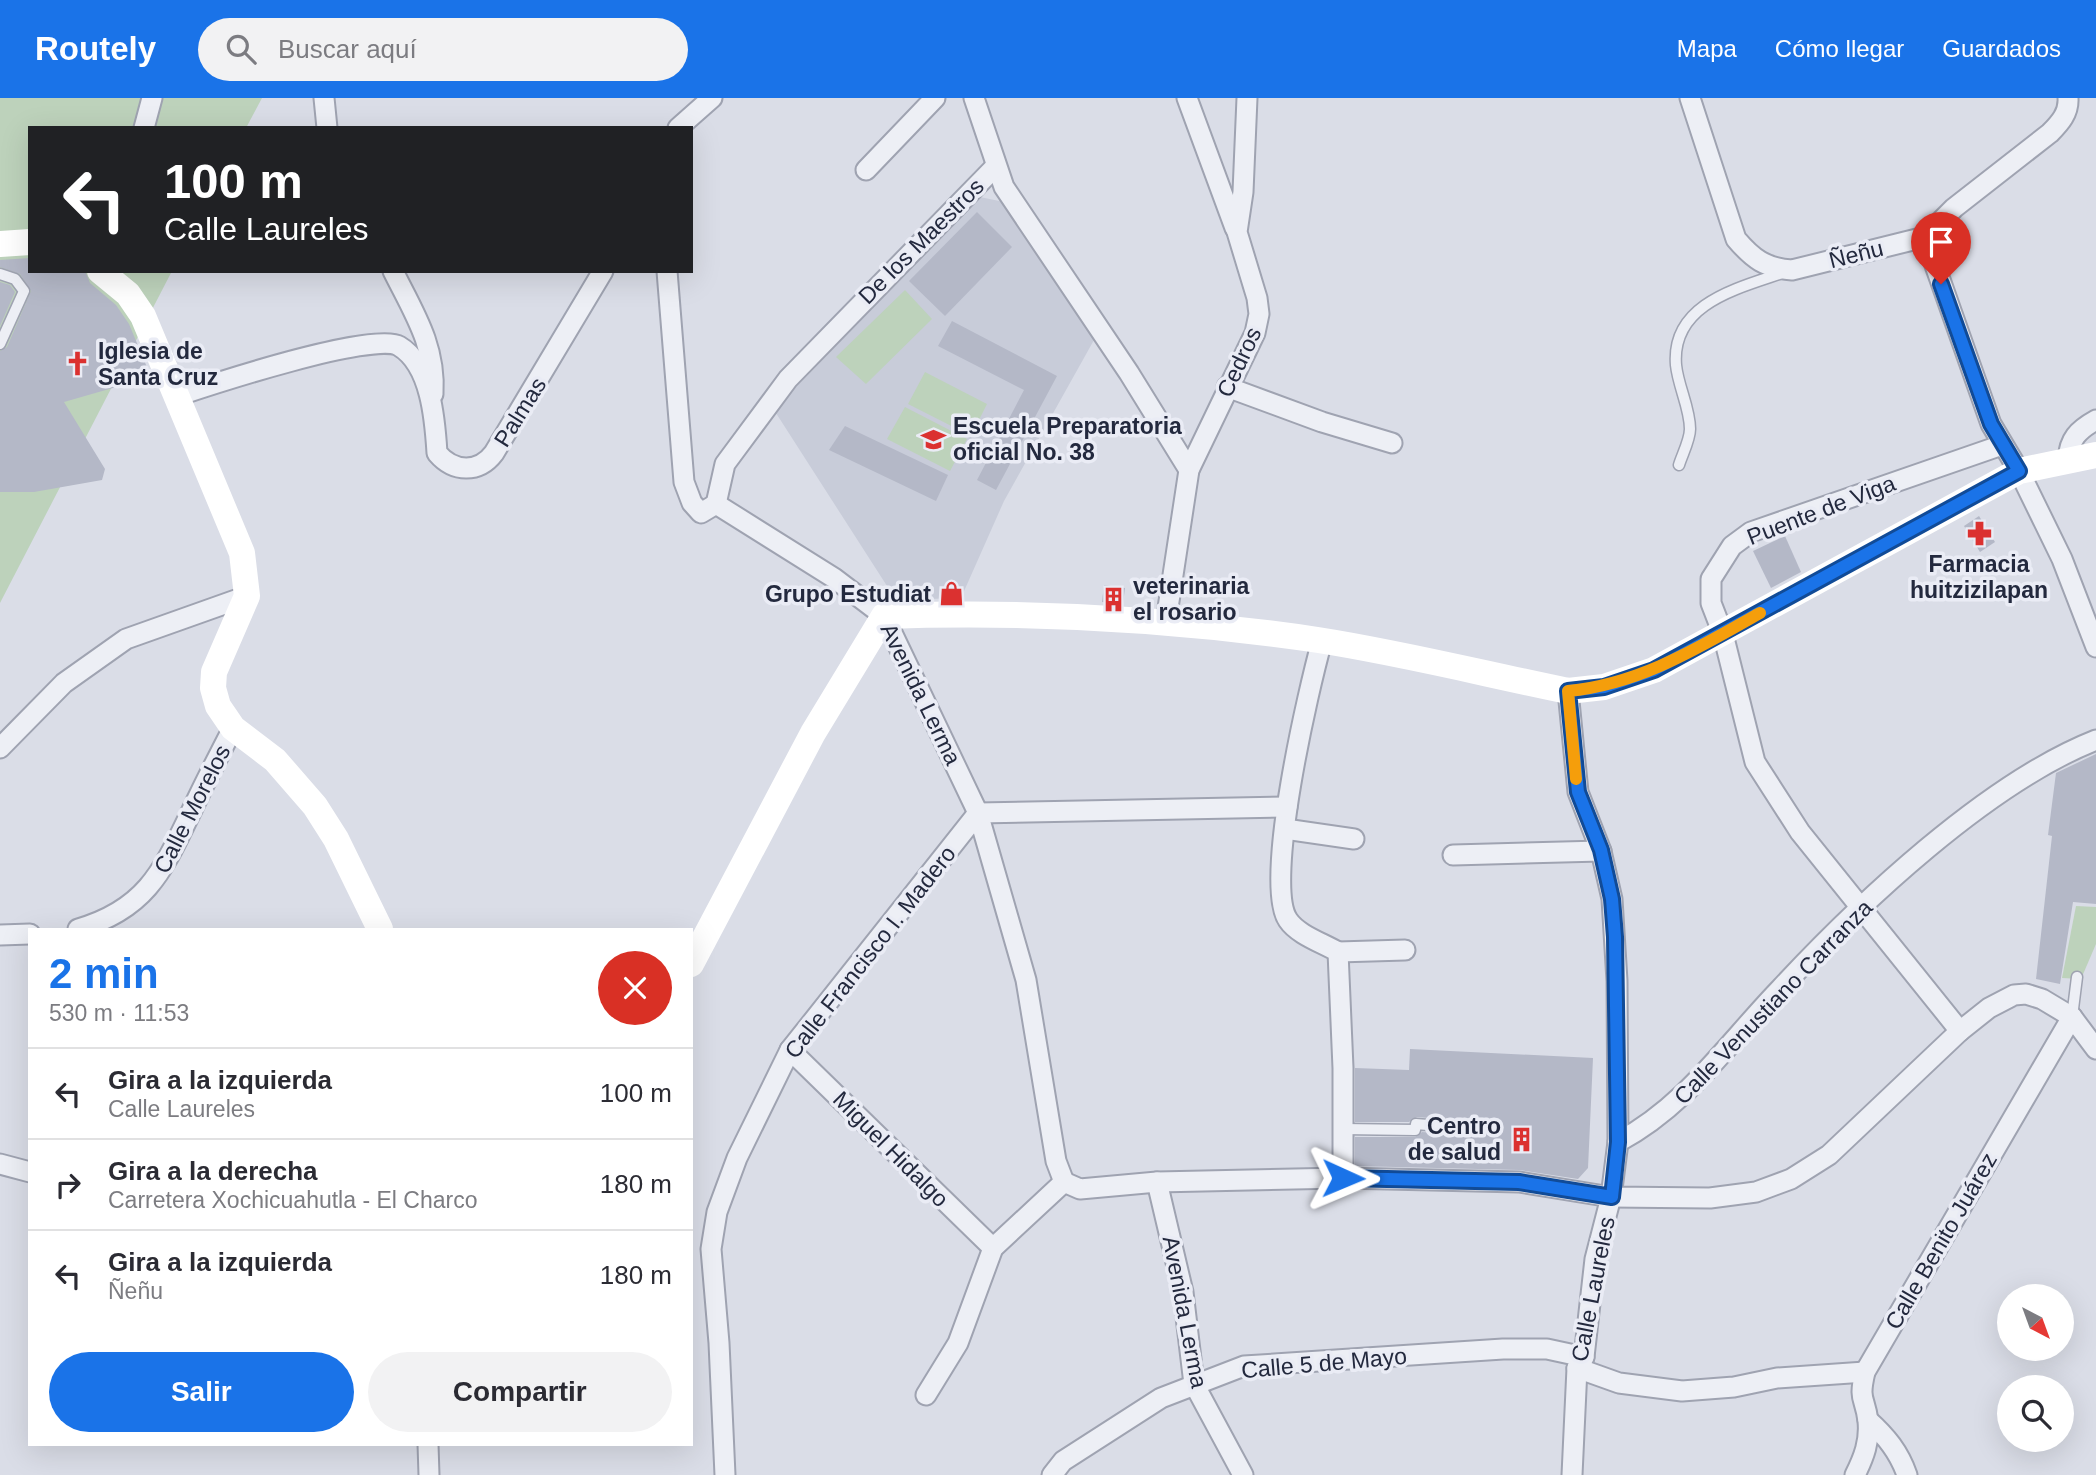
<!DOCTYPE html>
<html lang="es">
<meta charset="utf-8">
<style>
:root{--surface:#fff;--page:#f2f2f3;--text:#2b2b33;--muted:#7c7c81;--line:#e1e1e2;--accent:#1a73e8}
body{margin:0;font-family:Arial,sans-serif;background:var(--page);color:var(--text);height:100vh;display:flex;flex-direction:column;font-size:26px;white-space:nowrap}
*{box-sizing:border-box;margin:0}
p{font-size:23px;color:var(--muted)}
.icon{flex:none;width:38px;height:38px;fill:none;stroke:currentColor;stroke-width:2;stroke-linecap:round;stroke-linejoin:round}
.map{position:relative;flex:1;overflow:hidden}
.side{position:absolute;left:28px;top:830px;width:665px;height:518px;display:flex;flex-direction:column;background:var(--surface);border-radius:0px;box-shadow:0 7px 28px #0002}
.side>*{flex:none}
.guide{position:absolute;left:28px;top:28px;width:665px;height:147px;border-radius:0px;box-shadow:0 7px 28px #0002;background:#202124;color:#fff;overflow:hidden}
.needle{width:46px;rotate:139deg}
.tools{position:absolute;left:1997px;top:1186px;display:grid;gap:14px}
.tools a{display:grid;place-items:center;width:77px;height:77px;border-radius:50%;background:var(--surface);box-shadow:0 7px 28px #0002;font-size:35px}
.pin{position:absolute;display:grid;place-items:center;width:60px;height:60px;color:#fff;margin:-72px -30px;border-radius:50% 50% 50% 0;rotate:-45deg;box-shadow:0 0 7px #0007}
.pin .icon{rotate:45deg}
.me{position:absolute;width:77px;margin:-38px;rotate:91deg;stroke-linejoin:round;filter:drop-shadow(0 0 5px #0008)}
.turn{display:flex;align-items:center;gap:24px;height:147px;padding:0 21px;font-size:32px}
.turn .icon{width:91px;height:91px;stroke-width:2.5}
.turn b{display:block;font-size:49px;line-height:60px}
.round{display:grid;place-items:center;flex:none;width:74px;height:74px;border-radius:37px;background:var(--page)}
.headline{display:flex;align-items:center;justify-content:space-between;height:119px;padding:0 21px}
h1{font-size:42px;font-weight:700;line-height:52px;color:var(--accent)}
.primary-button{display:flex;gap:14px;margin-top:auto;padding:14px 21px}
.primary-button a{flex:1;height:80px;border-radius:42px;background:var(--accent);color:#fff;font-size:28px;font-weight:700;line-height:80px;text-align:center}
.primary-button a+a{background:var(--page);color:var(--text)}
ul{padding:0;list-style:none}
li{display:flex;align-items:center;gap:21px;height:91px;padding:0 21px;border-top:2px solid var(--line)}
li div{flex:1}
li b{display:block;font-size:26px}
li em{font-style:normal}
header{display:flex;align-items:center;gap:42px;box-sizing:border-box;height:98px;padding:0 35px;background:var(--accent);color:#fff}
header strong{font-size:33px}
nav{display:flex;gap:38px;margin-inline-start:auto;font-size:24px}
.search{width:490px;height:63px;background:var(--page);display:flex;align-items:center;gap:18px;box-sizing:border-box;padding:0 24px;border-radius:38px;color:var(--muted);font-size:26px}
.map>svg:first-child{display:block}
</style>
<header>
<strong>Routely</strong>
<div class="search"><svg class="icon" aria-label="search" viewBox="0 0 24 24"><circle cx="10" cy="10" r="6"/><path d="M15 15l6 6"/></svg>Buscar aquí</div>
<nav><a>Mapa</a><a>Cómo llegar</a><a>Guardados</a></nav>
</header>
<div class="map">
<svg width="2096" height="1377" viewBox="0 0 2096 1377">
<rect width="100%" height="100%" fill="#dadde7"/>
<polygon fill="#c8ccd9" points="980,99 1004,104 1094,242 1004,403 961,500 896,502 774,312"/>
<g fill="#bdd2bb">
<polygon points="0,0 262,0 246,30 30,30 30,173 172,173 0,505"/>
<polygon points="905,192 932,221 866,286 836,259"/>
<polygon points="925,274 987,306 971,338 908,306"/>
<polygon points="905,309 967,341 950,373 887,341"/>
<polygon points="2076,808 2096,809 2096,846 2081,881 2062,880"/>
</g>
<g fill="#b4b8c7">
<polygon points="977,114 1012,149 945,218 909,183"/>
<polygon points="30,160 30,173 85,173 90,185 116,207 129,226 151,279 64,304 105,371 102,382 34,394 0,394 0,253 7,249 31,193 20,176 0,169 0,162"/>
<polygon points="0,184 10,187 15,194 0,228"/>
<polygon points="952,223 1057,278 996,392 977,382 1024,292 938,248"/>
<polygon points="845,328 948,377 936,403 829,352"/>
<polygon points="1979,418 1995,444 1980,454 1964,428"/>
<polygon points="1785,438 1801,474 1771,490 1753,453"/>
<polygon points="1104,487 1125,490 1123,506 1102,504"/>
<polygon points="2096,656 2096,806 2073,804 2060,886 2036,881 2052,738 2048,737 2056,675"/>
<polygon points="1410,951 1593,960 1588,1070 1578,1081 1519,1072 1355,1068 1355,1039 1415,1039 1422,1034 1462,1037 1469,1034 1469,1026 1464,1023 1417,1019 1409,1024 1355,1024 1355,970 1409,972"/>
</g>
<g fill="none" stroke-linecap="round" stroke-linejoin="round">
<defs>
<g id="lane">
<polyline points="0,176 15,181 24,193 0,246"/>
<path d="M1679,367C1682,357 1690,342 1690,331C1690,310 1678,288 1676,267C1671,205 1739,190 1785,174"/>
<polyline points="2072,919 2077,879"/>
<polyline points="1343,1031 1415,1032 1416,1026 1463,1030"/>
</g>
<g id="street">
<polyline points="324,0 327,30"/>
<polyline points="974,0 1004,89 1129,275 1189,372"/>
<polyline points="1187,0 1235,130"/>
<path d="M1690,0L1736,141C1753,161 1765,170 1792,172L1925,139"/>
<polyline points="144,30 152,0"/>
<polyline points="678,30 712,0"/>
<polyline points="866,72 935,0"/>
<polyline points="1925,139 1991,326 2019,373 2062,461 2096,549"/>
<path d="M1925,139L1954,110L2050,35C2060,25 2069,15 2068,0"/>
<path d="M393,173C414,215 436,248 433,296"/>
<polyline points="667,173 684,384 692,405 701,415 716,406"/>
<polyline points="1227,289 1322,324 1392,345"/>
<path d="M177,298C210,287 374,233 399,248C431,267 435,322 437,355C454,375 479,375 494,355L603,173"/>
<path d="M2068,362C2069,341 2078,332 2096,322"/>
<polyline points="716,406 834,480 884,518 978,715 1026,882 1056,1063 1064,1084"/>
<polyline points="716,406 725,366 788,281 995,69"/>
<polyline points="1166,523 1189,372 1255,235 1259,216 1257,200 1237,134 1243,94 1247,0"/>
<path d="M1322,543C1309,589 1263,786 1288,822C1298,837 1323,845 1338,854L1343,970V1080"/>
<polyline points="1568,593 1578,694 1601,753 1612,801 1617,883 1618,1044 1611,1099 1595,1161 1584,1259 1577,1270 1572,1377"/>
<polyline points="0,650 64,585 126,541 247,498"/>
<polyline points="1285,731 1354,741"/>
<polyline points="1453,757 1601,753"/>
<path d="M78,831C147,811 163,772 192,712C205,684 219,657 233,630"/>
<polyline points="0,837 30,836"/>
<polyline points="1338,854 1405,852"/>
<polyline points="1960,933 1800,734 1755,664 1723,536 1711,505 1711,481 1732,448 1751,434 2002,347"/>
<polyline points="790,952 993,1150"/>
<path d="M1618,1044C1686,1008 1727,946 1780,891C1860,805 1987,685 2096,642"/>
<polyline points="0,1066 30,1074"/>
<polyline points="1064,1084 1080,1091 1157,1084 1343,1080 1519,1084 1611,1099 1710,1100 1756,1094 1791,1081 1829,1057 1960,933 1989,910 2014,897 2026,896 2042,901 2072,919 2096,951"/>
<polyline points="1157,1084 1183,1194 1194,1286 1243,1377"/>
<polyline points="1577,1270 1619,1285 1682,1293 1734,1289 1777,1280 1865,1274"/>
<polyline points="926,1297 958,1245 993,1150 1064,1084"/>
<path d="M1868,1322C1886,1338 1899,1354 1907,1377"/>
<polyline points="428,1346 429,1377"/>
<polyline points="725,1377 719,1245 711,1151 717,1114 737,1060 790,952 978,715 1287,709"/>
<polyline points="1052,1377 1063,1363 1161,1300 1244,1268 1503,1251 1547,1251 1584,1259"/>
<path d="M1855,1377C1864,1359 1870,1343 1868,1323C1865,1298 1858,1304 1865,1274L2072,919"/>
</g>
</defs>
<use href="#lane" stroke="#9fa3b1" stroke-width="13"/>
<use href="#street" stroke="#9fa3b1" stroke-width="23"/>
<use href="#lane" stroke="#edeff5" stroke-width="10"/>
<use href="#street" stroke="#edeff5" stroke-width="19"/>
<g stroke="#fff" stroke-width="26">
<polyline points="0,146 30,144"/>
<polyline points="100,173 128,196 143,218 242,455 247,498 214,574 213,590 218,608 233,630 275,662 315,708 336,741 380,831"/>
<path d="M691,866L813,635L884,518C1029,513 1175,521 1318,542C1402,555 1485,576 1568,593L1604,589L1654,572L2019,373L2096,357"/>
</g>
</g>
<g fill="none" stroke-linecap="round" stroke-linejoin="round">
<defs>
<polyline id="route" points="1343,1080 1519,1084 1612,1099 1618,1044 1615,839 1612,801 1601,752 1578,694 1568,593 1604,589 1654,572 2019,373 1991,326 1941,186"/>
</defs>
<use href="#route" stroke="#114b97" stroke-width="18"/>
<use href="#route" stroke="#1a73e8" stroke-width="12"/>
<path stroke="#f59e0b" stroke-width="12" d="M1576,681L1568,593C1640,586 1698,550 1760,515"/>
</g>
<defs>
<symbol id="church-bare" viewBox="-9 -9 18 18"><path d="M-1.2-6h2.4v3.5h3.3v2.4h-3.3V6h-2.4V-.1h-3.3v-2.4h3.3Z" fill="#db3130" stroke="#eaecf5" stroke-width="2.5" paint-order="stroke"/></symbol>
<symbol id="school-bare" viewBox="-9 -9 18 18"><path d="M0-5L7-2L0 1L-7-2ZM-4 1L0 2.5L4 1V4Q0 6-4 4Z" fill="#db3130" stroke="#eaecf5" stroke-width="2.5" paint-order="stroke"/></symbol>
<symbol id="pharmacy-bare" viewBox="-9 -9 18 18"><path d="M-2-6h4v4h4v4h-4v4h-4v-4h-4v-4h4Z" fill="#db3130" stroke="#eaecf5" stroke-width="2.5" paint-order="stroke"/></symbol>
<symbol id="shop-bare" viewBox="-9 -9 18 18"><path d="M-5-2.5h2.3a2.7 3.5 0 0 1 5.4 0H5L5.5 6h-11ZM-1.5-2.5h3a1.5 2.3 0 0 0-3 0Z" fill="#db3130" stroke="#eaecf5" stroke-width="2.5" paint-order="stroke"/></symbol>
<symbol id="building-bare" viewBox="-9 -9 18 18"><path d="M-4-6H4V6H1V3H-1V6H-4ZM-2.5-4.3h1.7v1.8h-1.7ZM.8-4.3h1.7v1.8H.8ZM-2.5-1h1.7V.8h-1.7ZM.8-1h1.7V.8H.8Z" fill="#db3130" stroke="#eaecf5" stroke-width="2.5" paint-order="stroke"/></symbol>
</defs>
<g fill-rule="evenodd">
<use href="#church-bare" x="60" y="248" width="35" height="35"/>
<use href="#school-bare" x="916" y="324" width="35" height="35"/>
<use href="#pharmacy-bare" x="1962" y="418" width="35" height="35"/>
<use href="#shop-bare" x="934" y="478" width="35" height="35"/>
<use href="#building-bare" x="1096" y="484" width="35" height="35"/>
<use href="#building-bare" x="1504" y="1024" width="35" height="35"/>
</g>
<g text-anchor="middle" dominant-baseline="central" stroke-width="7" stroke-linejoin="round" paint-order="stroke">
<g font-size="23" fill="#23293e" stroke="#eaecf5">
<text transform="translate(921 143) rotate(-45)">De los Maestros</text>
<text transform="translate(1856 156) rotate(-14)">Ñeñu</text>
<text transform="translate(1239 264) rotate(-65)">Cedros</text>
<text transform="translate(520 314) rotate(-58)">Palmas</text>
<text transform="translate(1821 412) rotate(-21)">Puente de Viga</text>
<text transform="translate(921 596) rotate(64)">Avenida Lerma</text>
<text transform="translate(192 711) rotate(-63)">Calle Morelos</text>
<text transform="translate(870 854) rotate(-52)">Calle Francisco I. Madero</text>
<text transform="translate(1773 904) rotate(-46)">Calle Venustiano Carranza</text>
<text transform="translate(891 1051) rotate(45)">Miguel Hidalgo</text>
<text transform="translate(1941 1143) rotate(-60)">Calle Benito Juárez</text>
<text transform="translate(1593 1191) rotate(-79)">Calle Laureles</text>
<text transform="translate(1185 1214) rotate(79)">Avenida Lerma</text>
<text transform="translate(1324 1265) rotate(-5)">Calle 5 de Mayo</text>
</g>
<g font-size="23" font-weight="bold" fill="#23293e" stroke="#eaecf5" text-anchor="start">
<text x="98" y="253">Iglesia de<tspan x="98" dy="26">Santa Cruz</tspan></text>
<text x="953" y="328">Escuela Preparatoria<tspan x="953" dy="26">oficial No. 38</tspan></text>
<text x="1979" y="466" text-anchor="middle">Farmacia<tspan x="1979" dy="26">huitzizilapan</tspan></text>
<text x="1133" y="488">veterinaria<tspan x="1133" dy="26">el rosario</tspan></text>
<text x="931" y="496" text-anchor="end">Grupo Estudiat</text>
<text x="1501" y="1028" text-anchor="end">Centro<tspan x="1501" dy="26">de salud</tspan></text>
</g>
</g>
</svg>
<div class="tools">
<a><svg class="needle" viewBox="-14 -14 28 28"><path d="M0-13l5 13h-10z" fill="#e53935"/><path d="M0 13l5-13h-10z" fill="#7c7c81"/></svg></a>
<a><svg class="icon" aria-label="search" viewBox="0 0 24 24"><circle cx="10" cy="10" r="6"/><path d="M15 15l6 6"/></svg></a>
</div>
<div class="pin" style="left:1941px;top:186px;background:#d93025"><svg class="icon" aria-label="arrive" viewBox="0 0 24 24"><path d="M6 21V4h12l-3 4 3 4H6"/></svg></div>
<svg class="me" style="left:1343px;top:1080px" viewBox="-20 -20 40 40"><path d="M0-17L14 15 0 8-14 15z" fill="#1a73e8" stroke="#fff" stroke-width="4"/></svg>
<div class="guide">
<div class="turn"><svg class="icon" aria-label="left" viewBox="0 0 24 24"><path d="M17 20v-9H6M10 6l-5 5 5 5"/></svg><div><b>100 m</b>Calle Laureles</div></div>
</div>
<section class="side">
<div class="headline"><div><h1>2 min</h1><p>530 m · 11:53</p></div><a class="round" style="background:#d93025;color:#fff"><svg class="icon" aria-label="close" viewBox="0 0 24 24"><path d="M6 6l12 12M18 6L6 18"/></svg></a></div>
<ul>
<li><svg class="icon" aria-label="left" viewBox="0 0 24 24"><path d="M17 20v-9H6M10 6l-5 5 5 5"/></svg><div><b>Gira a la izquierda</b><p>Calle Laureles</p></div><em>100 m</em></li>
<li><svg class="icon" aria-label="right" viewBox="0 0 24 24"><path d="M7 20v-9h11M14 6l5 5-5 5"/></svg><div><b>Gira a la derecha</b><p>Carretera Xochicuahutla - El Charco</p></div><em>180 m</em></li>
<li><svg class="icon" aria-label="left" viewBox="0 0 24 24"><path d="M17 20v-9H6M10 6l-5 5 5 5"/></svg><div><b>Gira a la izquierda</b><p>Ñeñu</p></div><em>180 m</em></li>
</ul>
<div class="primary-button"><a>Salir</a><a>Compartir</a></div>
</section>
</div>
